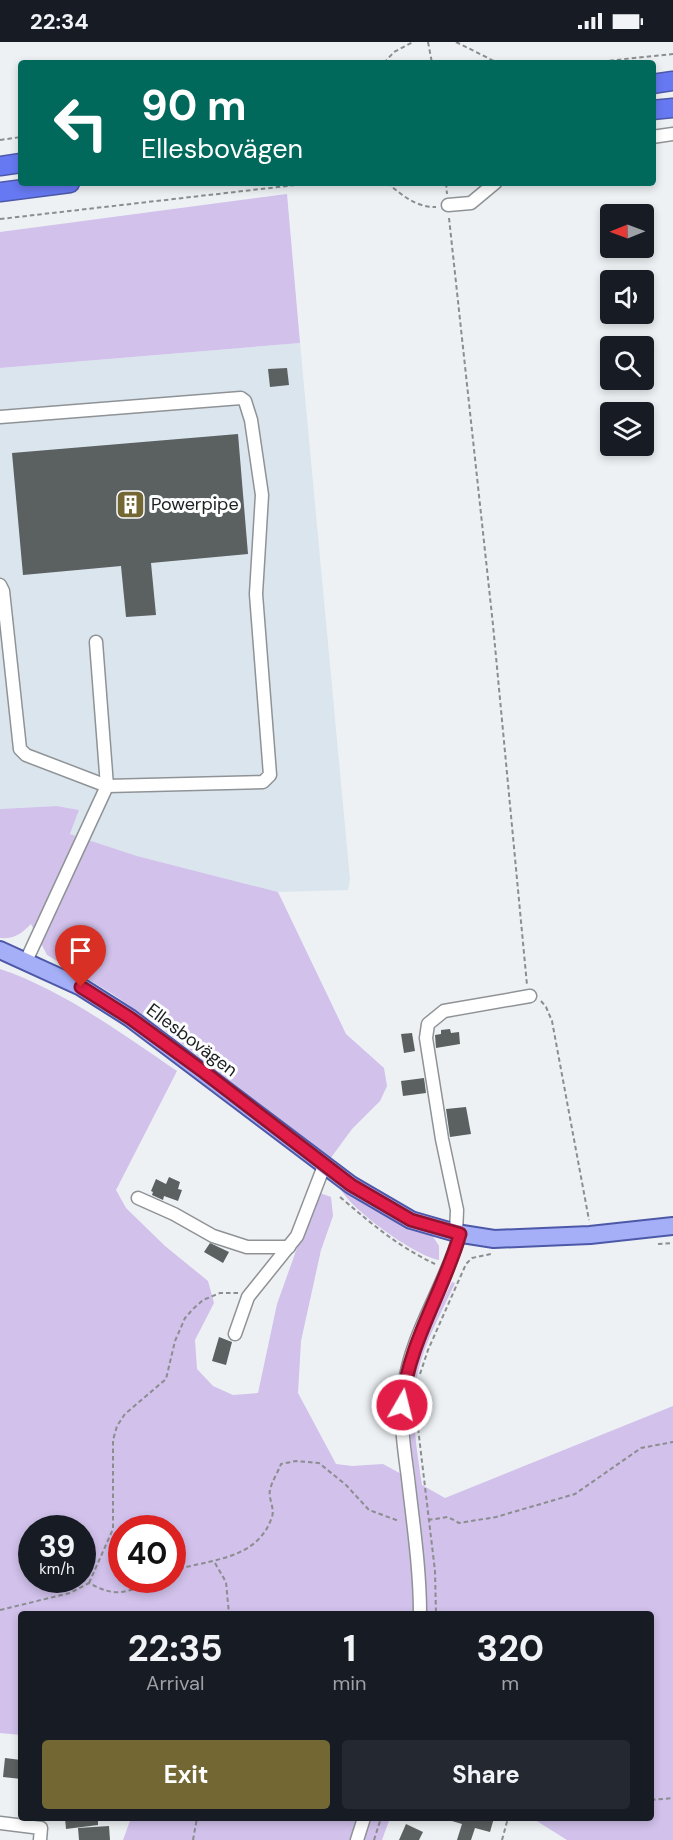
<!DOCTYPE html>
<meta charset="utf-8">
<style>
:root{--surface:#171b24;--page:#242831;--text:#f1f3f6;--muted:#9ea1a6;--accent:#736734}
body{margin:0;font-family:"DM Sans",sans-serif;background:var(--page);color:var(--text);height:100vh;display:flex;flex-direction:column;font-size:22px;white-space:nowrap}
*{box-sizing:border-box;margin:0}
p{font-size:20px;color:var(--muted)}
.icon{flex:none;width:33px;height:33px;fill:none;stroke:currentColor;stroke-width:2;stroke-linecap:round;stroke-linejoin:round}
.map{position:relative;flex:1;overflow:hidden}
.details{position:absolute;left:18px;top:1569px;width:636px;height:210px;display:flex;flex-direction:column;background:var(--surface);border-radius:6px;box-shadow:0 3px 9px #0003}
.details>*{flex:none}
.banner{position:absolute;left:18px;top:18px;width:638px;height:126px;border-radius:6px;box-shadow:0 3px 9px #0003;background:#00695c;color:#fff;overflow:hidden}
.needle{width:39px;rotate:269deg}
.buttons{position:absolute;left:600px;top:162px;display:grid;gap:12px}
.buttons a{display:grid;place-items:center;width:54px;height:54px;border-radius:6px;background:var(--surface);box-shadow:0 3px 9px #0003;font-size:30px}
.speed{position:absolute;left:18px;top:1473px;display:flex;gap:12px;font-size:30px;font-weight:700;text-align:center}
.speed>*{display:grid;place-content:center;width:78px;height:78px;border-radius:50%;background:var(--surface);box-shadow:0 3px 9px #0003;line-height:1}
.speed small{font-size:15px;font-weight:400}
.speed .limit{border:9px solid #d22;background:#fff;color:#111}
.pin{position:absolute;display:grid;place-items:center;width:51px;height:51px;color:#fff;margin:-62px -26px;border-radius:50% 50% 50% 0;rotate:-45deg;box-shadow:0 0 6px #0007}
.pin .icon{rotate:45deg}
.me{position:absolute;width:66px;margin:-33px;rotate:8deg;stroke-linejoin:round;filter:drop-shadow(0 0 4px #0008)}
.turn{display:flex;align-items:center;gap:21px;height:126px;padding:0 24px;font-size:27px}
.turn .icon{width:78px;height:78px;stroke-width:2.5}
.turn b{display:block;font-size:42px;line-height:51px}
.eta{display:flex;justify-content:space-evenly;align-items:center;height:102px;text-align:center}
.eta b{font-size:36px;font-weight:700;line-height:42px}
.primary-button{display:flex;gap:12px;margin-top:auto;padding:12px 24px}
.primary-button a{flex:1;height:69px;border-radius:6px;background:var(--accent);color:#fff;font-size:24px;font-weight:700;line-height:69px;text-align:center}
.primary-button a+a{background:var(--page);color:var(--text)}
.status{display:flex;justify-content:space-between;align-items:center;height:42px;padding:0 30px;background:var(--surface);direction:ltr}
.status svg{height:16px;fill:currentColor}
.map>svg:first-child{display:block}
</style>
<div class="status"><b>22:34</b><svg viewBox="0 0 49 12"><path d="M0 12V9h3v3zM5 12V6h3v6zM10 12V3h3v9zM15 12V0h3v12zM26 1h20v11H26zM47 4h2v5h-2z"/></svg></div>
<div class="map">
<svg width="673" height="1798" viewBox="0 0 673 1798">
<rect width="100%" height="100%" fill="#edf1f4"/>
<polygon fill="#dae5ee" points="300,301 350,838 348,848 278,850 137,814 70,792 79,768 57,764 0,767 0,326"/>
<g fill="#d1c1eb" fill-rule="evenodd">
<polygon points="287,152 300,301 0,326 0,190"/>
<path d="M57,764L79,768L70,792L137,814L278,850L346,992L384,1026L387,1044L380,1059L352,1087L330,1117L164,988L111,951L47,913L31,882C21,892 15,897 0,896V767Z"/>
<path d="M0,927C61,947 124,993 177,1029L116,1148L126,1166L165,1204L208,1239L214,1261L195,1298L197,1327L213,1344L233,1353L258,1351L277,1262L317,1150L331,1155L333,1174L321,1208L301,1299L298,1351L336,1422L352,1424L383,1422L416,1440C413,1417 409,1393 410,1370C410,1323 431,1281 452,1240L455,1241C441,1272 421,1306 416,1341C411,1374 417,1410 422,1443L445,1456L673,1364V1798H567L532,1776H651V1572H21V1693L0,1691ZM32,1486H82V1538H32ZM122,1486H172V1538H122Z"/>
<path d="M339,1144L379,1169L432,1193L439,1204V1218C415,1214 348,1166 339,1144Z"/>
<polygon points="131,1776 390,1776 382,1798 123,1798"/>
</g>
<g fill="#5b6061">
<polygon points="287,326 289,343 270,345 268,327"/>
<polygon points="238,392 248,512 151,521 156,573 126,575 121,524 23,533 12,411"/>
<polygon points="450,987 451,991 459,990 460,1002 436,1006 435,993 441,992 441,988"/>
<polygon points="412,991 415,1009 404,1011 401,992"/>
<polygon points="424,1036 426,1051 403,1054 401,1039"/>
<polygon points="466,1065 471,1092 450,1095 446,1067"/>
<polygon points="169,1135 180,1140 178,1147 182,1148 178,1159 164,1154 163,1158 152,1153 153,1150 151,1149 156,1137 166,1142"/>
<polygon points="210,1201 229,1210 223,1221 204,1210"/>
<polygon points="219,1295 232,1300 226,1323 212,1319"/>
<polygon points="5,1716 21,1718 21,1737 3,1735"/>
<polygon points="65,1776 98,1776 98,1783 66,1787"/>
<polygon points="453,1776 494,1776 490,1790 475,1786 471,1798 457,1798 462,1782 452,1779"/>
<polygon points="406,1782 423,1790 419,1798 399,1798"/>
<polygon points="109,1784 110,1798 79,1798 78,1786"/>
</g>
<g fill="none" stroke-linecap="round" stroke-linejoin="round">
<defs>
<g id="minor">
<polyline points="652,95 673,92"/>
<polyline points="448,163 471,161 495,141"/>
<polyline points="0,375 241,356 245,359 251,378 262,453 256,552 270,733 263,740 107,744 26,713 20,707 3,549 0,543"/>
<polyline points="26,919 107,744 96,600"/>
<polyline points="138,1156 174,1172 213,1194 247,1205 289,1205"/>
<polyline points="456,1191 457,1168 442,1097 426,996 428,982 444,969 530,954"/>
<polyline points="235,1292 248,1255 297,1194 324,1124"/>
<path d="M420,1572C420,1526 413,1481 408,1436C404,1406 399,1376 404,1345C411,1291 445,1244 460,1192"/>
<polyline points="0,1781 41,1786 40,1798"/>
<polyline points="357,1798 364,1776"/>
</g>
<polyline id="major" points="0,908 81,945 130,976 351,1143 411,1178 456,1191 494,1197 590,1193 673,1184"/>
<g id="highway">
<polyline points="652,42 673,39"/>
<polyline points="652,68 673,66"/>
<polyline points="0,124 21,121"/>
<polyline points="0,150 70,141"/>
</g>
</defs>
<use href="#minor" stroke="#8f9396" stroke-width="15"/>
<use href="#major" stroke="#4d59a8" stroke-width="20"/>
<use href="#highway" stroke="#4d59a8" stroke-width="21"/>
<g stroke="#8b8d8f" stroke-width="2" stroke-dasharray="4.5 3" stroke-linecap="butt">
<polyline points="428,0 432,21"/>
<polyline points="456,0 498,21"/>
<polyline points="384,21 394,10 413,0"/>
<polyline points="587,21 673,12"/>
<polyline points="0,98 21,95"/>
<path d="M387,141C403,153 414,165 436,165"/>
<polyline points="446,141 447,152"/>
<polyline points="449,176 493,583 527,943"/>
<polyline points="0,177 313,141"/>
<polyline points="541,959 546,965 552,979 589,1178"/>
<path d="M340,1155C372,1182 397,1204 435,1222"/>
<polyline points="658,1202 673,1201"/>
<polyline points="420,1332 428,1308 466,1222 472,1216 491,1212"/>
<polyline points="417,1349 418,1386 435,1529 436,1572"/>
<polyline points="428,1478 448,1475 459,1481 496,1475 575,1452 641,1406 673,1400"/>
<polyline points="215,1521 226,1540 229,1572"/>
<path d="M172,1529C209,1517 257,1519 272,1475C275,1466 268,1456 270,1448C272,1439 278,1430 281,1422L296,1419L319,1421L346,1443L369,1468L399,1479"/>
<polyline points="89,1541 113,1487 113,1398 117,1384 125,1372 166,1337 175,1299 185,1276 193,1267 203,1258 220,1251 238,1251"/>
<path d="M0,1568L70,1551L89,1541C116,1556 127,1551 153,1538"/>
<polyline points="651,1758 673,1756"/>
<polyline points="193,1798 197,1776"/>
<polyline points="374,1798 381,1776"/>
<polyline points="502,1798 508,1776"/>
</g>
<use href="#minor" stroke="#fff" stroke-width="12"/>
<use href="#major" stroke="#a4aff7" stroke-width="16"/>
<use href="#highway" stroke="#6779f2" stroke-width="18"/>
</g>
<g fill="none" stroke-linecap="round" stroke-linejoin="round">
<defs>
<path id="route" d="M81,945L130,976L204,1030L351,1143L411,1178L460,1192C443,1251 408,1301 402,1363"/>
</defs>
<use href="#route" stroke="#92132f" stroke-width="15"/>
<use href="#route" stroke="#e11d48" stroke-width="10"/>
</g>
<defs>
<symbol id="building-square" viewBox="-11 -11 22 22"><rect x="-9" y="-9" width="18" height="18" rx="4" fill="#736734" stroke="#fdfefe"/><path d="M-4-6H4V6H1V3H-1V6H-4ZM-2.5-4.3h1.7v1.8h-1.7ZM.8-4.3h1.7v1.8H.8ZM-2.5-1h1.7V.8h-1.7ZM.8-1h1.7V.8H.8Z" fill="#fff"/></symbol>
</defs>
<g fill-rule="evenodd">
<use href="#building-square" x="114" y="446" width="33" height="33"/>
</g>
<g text-anchor="middle" dominant-baseline="central" stroke-width="6" stroke-linejoin="round" paint-order="stroke">
<g font-size="18" fill="#1d1e1f" stroke="#fdfefe" text-anchor="start">
<text x="151" y="462">Powerpipe</text>
</g>
<g font-size="18" fill="#1d1e1f" stroke="#fdfefe">
<text transform="translate(192 998) rotate(37)">Ellesbovägen</text>
</g>
</g>
</svg>
<div class="buttons">
<a><svg class="needle" viewBox="-14 -14 28 28"><path d="M0-13l5 13h-10z" fill="#e53935"/><path d="M0 13l5-13h-10z" fill="#9ea1a6"/></svg></a>
<a><svg class="icon" aria-label="sound" viewBox="0 0 24 24"><path d="M4 9h4l5-4v14l-5-4H4zM17 9q2 3 0 6"/></svg></a>
<a><svg class="icon" aria-label="search" viewBox="0 0 24 24"><circle cx="10" cy="10" r="6"/><path d="M15 15l6 6"/></svg></a>
<a><svg class="icon" aria-label="layers" viewBox="0 0 24 24"><path d="M12 4l9 5-9 5-9-5zM3 14l9 5 9-5"/></svg></a>
</div>
<div class="speed"><div>39<small>km/h</small></div><div class="limit">40</div></div>
<div class="pin" style="left:81px;top:945px;background:#d93025"><svg class="icon" aria-label="arrive" viewBox="0 0 24 24"><path d="M6 21V4h12l-3 4 3 4H6"/></svg></div>
<svg class="me" style="left:402px;top:1363px" viewBox="-20 -20 40 40"><circle r="17" fill="#e11d48" stroke="#fff" stroke-width="3"/><path d="M0-11L8 9 0 5-8 9z" fill="#fff"/></svg>
<div class="banner">
<div class="turn"><svg class="icon" aria-label="left" viewBox="0 0 24 24"><path d="M17 20v-9H6M10 6l-5 5 5 5"/></svg><div><b>90 m</b>Ellesbovägen</div></div>
</div>
<section class="details">
<div class="eta">
<div><b>22:35</b><p>Arrival</p></div>
<div><b>1</b><p>min</p></div>
<div><b>320</b><p>m</p></div>
</div>
<div class="primary-button"><a>Exit</a><a>Share</a></div>
</section>
</div>
